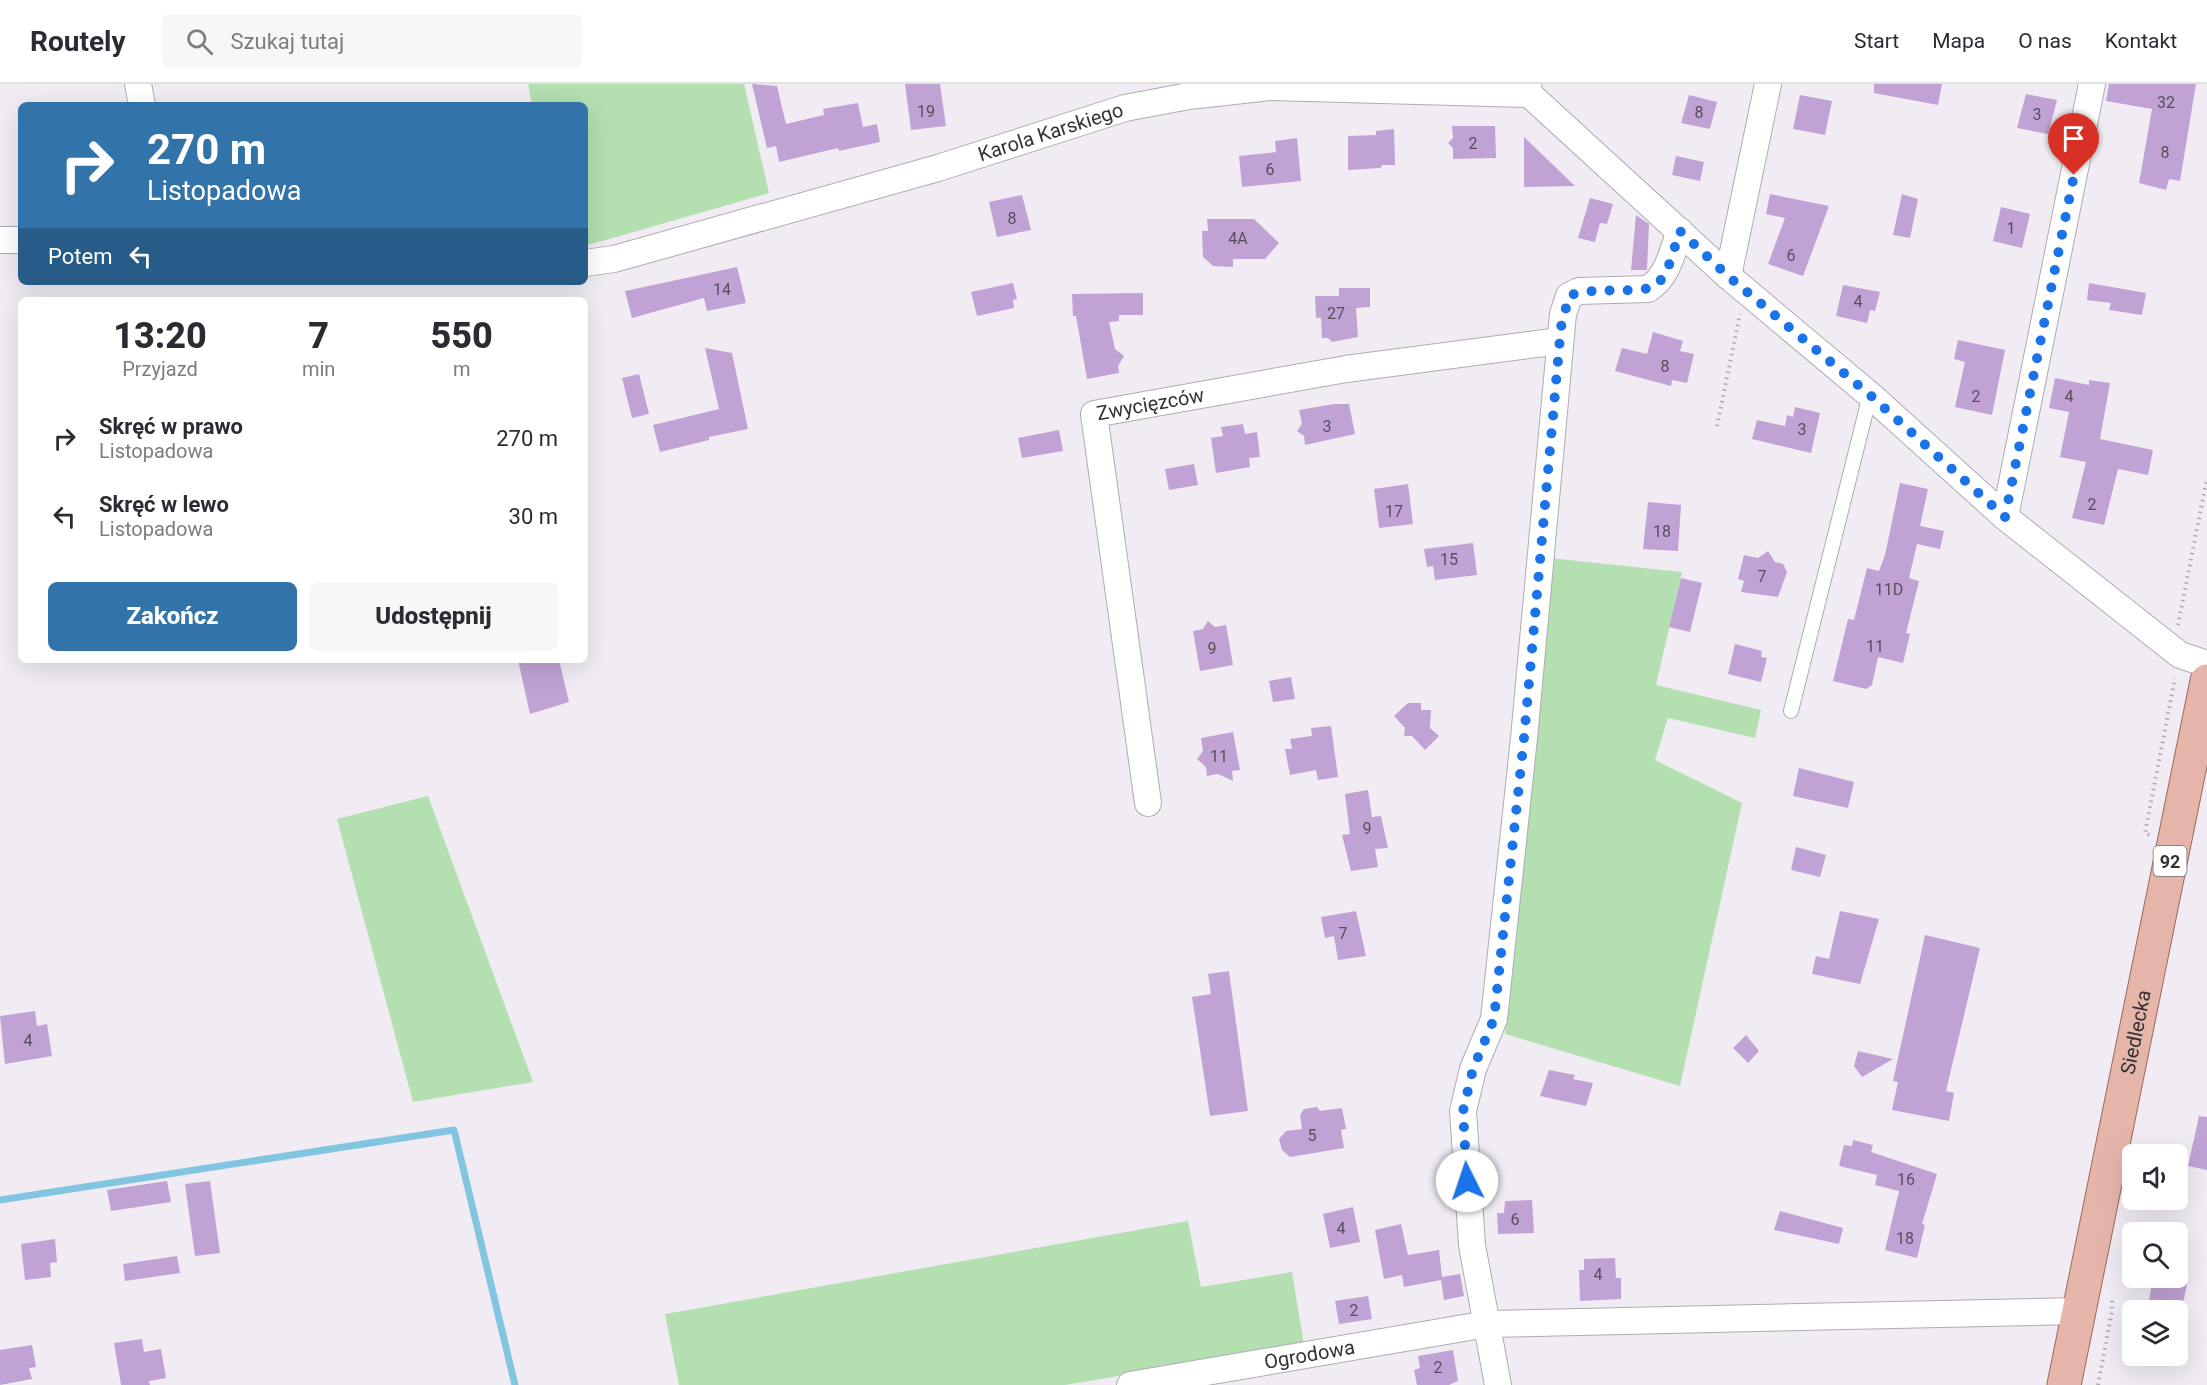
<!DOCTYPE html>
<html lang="pl">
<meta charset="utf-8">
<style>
:root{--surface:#fff;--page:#f7f7f7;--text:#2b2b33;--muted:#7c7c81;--line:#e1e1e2;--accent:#3274aa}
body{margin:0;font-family:Roboto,sans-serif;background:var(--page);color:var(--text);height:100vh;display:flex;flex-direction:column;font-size:22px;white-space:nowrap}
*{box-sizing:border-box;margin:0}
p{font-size:20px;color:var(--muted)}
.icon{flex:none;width:33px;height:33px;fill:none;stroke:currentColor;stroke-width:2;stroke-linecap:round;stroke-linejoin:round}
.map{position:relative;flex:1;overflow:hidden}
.drawer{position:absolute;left:18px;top:213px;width:570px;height:366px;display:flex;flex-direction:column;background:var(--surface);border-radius:9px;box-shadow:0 6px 24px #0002}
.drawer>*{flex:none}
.hud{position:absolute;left:18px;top:18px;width:570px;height:183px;border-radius:9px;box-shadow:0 6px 24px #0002;background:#3274aa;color:#fff;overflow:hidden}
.controls{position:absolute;left:2122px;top:1060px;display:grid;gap:12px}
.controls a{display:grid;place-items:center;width:66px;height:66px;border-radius:9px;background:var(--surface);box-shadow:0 6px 24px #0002;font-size:30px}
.pin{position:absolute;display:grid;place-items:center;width:51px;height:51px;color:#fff;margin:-62px -26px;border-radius:50% 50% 50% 0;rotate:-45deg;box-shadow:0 0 6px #0007}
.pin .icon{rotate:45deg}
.me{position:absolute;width:66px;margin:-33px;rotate:356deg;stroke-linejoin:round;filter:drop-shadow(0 0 4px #0008)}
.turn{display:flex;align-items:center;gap:21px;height:126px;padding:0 30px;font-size:27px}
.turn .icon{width:78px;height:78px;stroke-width:2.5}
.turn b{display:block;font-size:42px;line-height:51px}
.then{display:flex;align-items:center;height:57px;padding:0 30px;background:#0003;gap:12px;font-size:22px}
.eta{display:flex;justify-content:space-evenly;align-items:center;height:102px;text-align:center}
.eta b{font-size:36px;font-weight:800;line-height:42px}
.button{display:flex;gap:12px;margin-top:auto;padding:12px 30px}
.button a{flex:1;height:69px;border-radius:9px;background:var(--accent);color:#fff;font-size:24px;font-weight:800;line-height:69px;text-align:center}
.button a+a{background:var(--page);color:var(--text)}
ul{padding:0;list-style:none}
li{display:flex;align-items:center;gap:18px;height:78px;padding:0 30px}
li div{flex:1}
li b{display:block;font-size:22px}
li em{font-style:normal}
header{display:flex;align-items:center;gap:36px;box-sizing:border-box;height:84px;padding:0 30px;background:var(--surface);border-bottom:2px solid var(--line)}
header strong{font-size:28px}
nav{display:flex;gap:33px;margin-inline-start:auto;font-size:21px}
.search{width:420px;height:54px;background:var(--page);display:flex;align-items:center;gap:15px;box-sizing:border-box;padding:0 21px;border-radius:9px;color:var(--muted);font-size:22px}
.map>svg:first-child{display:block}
</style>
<header>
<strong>Routely</strong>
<div class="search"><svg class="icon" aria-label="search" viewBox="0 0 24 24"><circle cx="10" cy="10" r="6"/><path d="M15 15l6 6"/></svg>Szukaj tutaj</div>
<nav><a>Start</a><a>Mapa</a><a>O nas</a><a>Kontakt</a></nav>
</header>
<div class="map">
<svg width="2207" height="1301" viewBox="0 0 2207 1301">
<rect width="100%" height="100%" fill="#f1ecf4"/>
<g fill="#b3dfb1">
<polygon points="528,0 744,0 769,109 585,162 585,21 532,21"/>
<polygon points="1550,474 1682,488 1656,601 1761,626 1755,654 1668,634 1655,676 1742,719 1680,1002 1505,950"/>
<polygon points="428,712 533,998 413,1018 337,735"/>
<polygon points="1188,1137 1201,1203 1292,1188 1304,1261 1065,1301 679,1301 665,1230"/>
</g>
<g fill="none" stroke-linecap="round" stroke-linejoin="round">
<polyline stroke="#82c5e1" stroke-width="7" points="0,1116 454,1046 515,1301"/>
</g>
<g fill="#c1a2d5">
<polygon points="752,0 777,2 786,40 824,31 823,25 858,19 863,43 877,40 880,58 839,67 838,64 779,78 776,62 767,64"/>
<polygon points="905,0 940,0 946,42 911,46"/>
<polygon points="1874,0 1942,0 1938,21 1874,9"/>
<polygon points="2109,0 2196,0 2180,97 2169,95 2166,106 2139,99 2152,25 2106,17"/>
<polygon points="2026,10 2057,16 2048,50 2017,44"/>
<polygon points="1689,11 1717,18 1710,45 1681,39"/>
<polygon points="1800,11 1832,17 1825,51 1793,45"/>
<polygon points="1452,42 1495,42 1496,74 1453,75 1453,64 1448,59 1453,54"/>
<polygon points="1394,45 1395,81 1382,81 1381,84 1348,86 1348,52 1376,51 1376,47"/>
<polygon points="1524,53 1575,102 1524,103"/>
<polygon points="1297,54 1301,97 1242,103 1239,72 1276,68 1275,57"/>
<polygon points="1676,72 1704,78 1700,97 1672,91"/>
<polygon points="1770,110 1829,122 1803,192 1768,180 1785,134 1766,130"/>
<polygon points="1902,110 1918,115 1910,154 1893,151"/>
<polygon points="1022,111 1031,146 997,153 989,118"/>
<polygon points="1590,114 1613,120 1607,140 1600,139 1595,158 1578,154"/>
<polygon points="2001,123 2030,130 2022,164 1993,157"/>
<polygon points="1636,131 1649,140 1647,186 1631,186"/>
<polygon points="1207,135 1254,135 1279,159 1265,175 1233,175 1233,183 1213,182 1203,173 1202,147 1208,147"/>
<polygon points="737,183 746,219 707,227 704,214 632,234 625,207"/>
<polygon points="1013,199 1017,215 1013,216 1014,224 977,232 971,208"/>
<polygon points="2089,199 2146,209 2142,231 2109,226 2111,219 2087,216"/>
<polygon points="1843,201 1880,208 1875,227 1870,226 1867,239 1836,232"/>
<polygon points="1339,204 1370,204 1370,223 1356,224 1358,253 1332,258 1328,254 1322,254 1321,234 1316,234 1315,212 1339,212"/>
<polygon points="1143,209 1143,231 1119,231 1119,237 1109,238 1115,265 1124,272 1118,282 1119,289 1087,295 1076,232 1073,232 1072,210"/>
<polygon points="1653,248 1683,257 1680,267 1694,270 1687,299 1672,296 1671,302 1615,287 1622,264 1647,270"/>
<polygon points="1958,256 2005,266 1992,331 1955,323 1965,278 1954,275"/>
<polygon points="705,264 732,269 748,345 709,353 709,356 660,368 653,341 719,325"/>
<polygon points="639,290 649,330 632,334 622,294"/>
<polygon points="2055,294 2089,301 2089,296 2110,299 2100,355 2153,366 2148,391 2118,385 2104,441 2072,434 2086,378 2060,373 2069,328 2049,324"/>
<polygon points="1334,320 1349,320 1355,350 1305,361 1304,352 1297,347 1302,340 1299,326"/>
<polygon points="1795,323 1820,329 1811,369 1752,355 1757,336 1785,342 1787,331 1793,333"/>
<polygon points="1243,340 1245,350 1257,348 1260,373 1249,374 1250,383 1216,389 1211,354 1223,352 1221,343"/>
<polygon points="1059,346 1063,367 1022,374 1018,354"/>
<polygon points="1194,380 1198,401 1169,406 1165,385"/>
<polygon points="1900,399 1928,405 1920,442 1944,447 1940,465 1917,460 1909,494 1919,497 1906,549 1910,550 1903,579 1878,573 1872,601 1866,605 1833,597 1848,535 1854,536 1867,484 1879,487 1885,471"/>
<polygon points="1408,400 1413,440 1379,444 1374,405"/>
<polygon points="1648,418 1681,421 1678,467 1643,465"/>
<polygon points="1473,459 1477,491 1435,496 1433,482 1427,483 1424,465"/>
<polygon points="1768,467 1775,478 1783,480 1787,488 1778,513 1741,508 1744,497 1738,495 1744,471 1758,474"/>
<polygon points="1681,494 1702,499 1690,548 1669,543"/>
<polygon points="1208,537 1215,543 1226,541 1233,581 1200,587 1193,547 1203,545"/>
<polygon points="1735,560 1762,567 1761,573 1767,574 1761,598 1728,590"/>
<polygon points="518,576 559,576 569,618 530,630"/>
<polygon points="1291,593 1295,615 1273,618 1269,597"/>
<polygon points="1408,619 1421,619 1421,626 1431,626 1430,644 1439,652 1425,666 1412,652 1404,652 1405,644 1394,632"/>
<polygon points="1331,642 1338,693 1318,696 1316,686 1290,691 1285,665 1292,665 1290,655 1312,652 1311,644"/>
<polygon points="1233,648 1240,686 1232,687 1233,697 1218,690 1207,692 1206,683 1197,675 1203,667 1201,654"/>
<polygon points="1799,684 1854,698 1848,724 1793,712"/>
<polygon points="1368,706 1372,733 1381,732 1388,764 1375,765 1378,783 1351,787 1342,751 1350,750 1345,710"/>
<polygon points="1796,763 1826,771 1820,793 1791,786"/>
<polygon points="1356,827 1366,872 1338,876 1334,852 1325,854 1321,833"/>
<polygon points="1840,827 1879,835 1860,900 1812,890 1816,872 1829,875"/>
<polygon points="1925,851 1980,864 1946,1007 1954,1009 1949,1037 1892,1026 1898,998 1893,997"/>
<polygon points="1229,887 1248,1027 1210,1032 1192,913 1211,910 1208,890"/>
<polygon points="35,927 37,942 47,940 52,972 5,980 0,932"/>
<polygon points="1746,951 1759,967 1748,979 1733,964"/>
<polygon points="1858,967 1893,975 1862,993 1854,982"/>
<polygon points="1549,986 1575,991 1573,995 1593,999 1586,1022 1540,1012"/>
<polygon points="1317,1023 1320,1027 1342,1024 1346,1045 1341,1046 1344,1064 1290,1073 1282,1066 1279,1055 1286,1047 1302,1045 1300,1031 1304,1025"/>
<polygon points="2199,1032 2207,1033 2207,1086 2188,1082"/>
<polygon points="1853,1056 1873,1061 1871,1068 1937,1090 1922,1140 1925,1141 1917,1174 1885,1166 1899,1107 1875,1101 1877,1091 1839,1082 1844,1061 1852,1062"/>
<polygon points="167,1097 171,1118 111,1127 107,1106"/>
<polygon points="210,1097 220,1169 195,1172 185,1100"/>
<polygon points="1532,1116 1534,1149 1498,1150 1497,1129 1504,1129 1505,1117"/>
<polygon points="1353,1123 1360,1158 1330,1164 1323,1130"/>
<polygon points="1780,1127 1843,1144 1839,1160 1774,1146"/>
<polygon points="1401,1140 1408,1171 1439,1166 1442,1193 1460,1190 1464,1212 1444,1216 1441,1196 1404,1203 1402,1191 1384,1195 1375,1146"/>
<polygon points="55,1155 57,1178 50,1179 51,1193 25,1196 21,1160"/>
<polygon points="177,1172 180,1189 125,1197 123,1180"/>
<polygon points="1615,1174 1616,1194 1621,1194 1621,1215 1580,1217 1579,1186 1584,1186 1584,1175"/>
<polygon points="2153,1194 2187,1200 2181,1228 2148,1222"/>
<polygon points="1368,1212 1372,1235 1339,1240 1335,1217"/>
<polygon points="142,1255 144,1268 161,1265 166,1294 149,1297 150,1301 121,1301 114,1259"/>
<polygon points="32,1261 36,1283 29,1284 32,1295 0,1301 0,1266"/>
<polygon points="1453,1266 1458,1297 1449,1301 1417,1301 1414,1286 1420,1284 1418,1272"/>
</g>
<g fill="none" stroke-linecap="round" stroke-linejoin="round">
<defs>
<polyline id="lane" points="1791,627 1870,311"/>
<g id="street">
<polyline points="138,0 142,21"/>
<polyline points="1528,0 1529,10 1728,192 1870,311 2005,433 2180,571 2207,580"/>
<polyline points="0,156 21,156"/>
<path id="s1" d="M585,179L614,175L938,84L1125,24L1189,12L1270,3L1529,10"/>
<polyline points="1728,192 1768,0"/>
<polyline points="2005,433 2092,0"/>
<path id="s2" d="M1148,719L1094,330L1346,285L1560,257"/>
<path id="s3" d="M1130,1301L1487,1240L2078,1227"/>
<path d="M1498,1301L1472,1161L1463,1027L1473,985L1494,935L1524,654L1563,230L1569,212L1579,207L1648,205C1668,193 1672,168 1680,147"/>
</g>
<g id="primary">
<path id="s4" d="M2064,1301L2207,597"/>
</g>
</defs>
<use href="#lane" stroke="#afabb2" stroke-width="16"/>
<use href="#street" stroke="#afabb2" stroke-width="28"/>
<use href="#primary" stroke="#9d675c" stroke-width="35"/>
<g stroke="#ada9af" stroke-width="4" stroke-dasharray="1.5 4.5" stroke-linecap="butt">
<polyline points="1717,342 1740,230"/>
<polyline points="2178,541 2207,394"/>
<polyline points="2149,751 2145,749 2175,594"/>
<polyline points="2098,1301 2112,1227 2112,1213"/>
</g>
<use href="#lane" stroke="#fff" stroke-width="14"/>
<use href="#street" stroke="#fff" stroke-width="26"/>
<use href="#primary" stroke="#e6b5aa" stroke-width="33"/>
</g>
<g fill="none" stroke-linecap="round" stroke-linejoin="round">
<path stroke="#1a73e8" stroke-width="10" stroke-dasharray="0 18" d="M1467,1097L1463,1027L1473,985L1494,935L1524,654L1561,243L1569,212C1593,201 1644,212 1657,200C1670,189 1674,162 1680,147L1728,192L1870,311L2005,433L2074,91"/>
</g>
<g text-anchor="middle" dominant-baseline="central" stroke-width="4.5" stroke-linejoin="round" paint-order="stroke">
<g font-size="16" fill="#574e5d">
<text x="2166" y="18">32</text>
<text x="926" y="27">19</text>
<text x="1699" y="28">8</text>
<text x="2037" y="30">3</text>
<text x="1473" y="59">2</text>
<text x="2165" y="68">8</text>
<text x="1270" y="85">6</text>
<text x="1012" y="134">8</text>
<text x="2011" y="144">1</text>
<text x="1238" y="154">4A</text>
<text x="1791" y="171">6</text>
<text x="722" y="205">14</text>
<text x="1858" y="217">4</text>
<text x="1336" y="229">27</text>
<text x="1665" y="282">8</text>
<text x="1976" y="312">2</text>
<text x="2069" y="312">4</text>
<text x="1327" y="342">3</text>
<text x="1802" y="345">3</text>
<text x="2092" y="420">2</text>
<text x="1394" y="427">17</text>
<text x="1662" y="447">18</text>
<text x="1449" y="475">15</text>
<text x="1762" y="492">7</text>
<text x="1889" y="505">11D</text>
<text x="1875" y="562">11</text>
<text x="1212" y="564">9</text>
<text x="1219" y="672">11</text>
<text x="1367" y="744">9</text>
<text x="1343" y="849">7</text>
<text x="28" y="956">4</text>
<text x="1312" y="1051">5</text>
<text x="1906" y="1095">16</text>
<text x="1515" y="1135">6</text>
<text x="1341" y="1144">4</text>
<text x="1905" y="1154">18</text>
<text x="1598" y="1190">4</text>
<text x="1354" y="1226">2</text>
<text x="1438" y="1283">2</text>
</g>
<rect fill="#fff" stroke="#717072" stroke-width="1.5" x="2153.5" y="762" width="33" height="30" rx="4.5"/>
<g font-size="18" font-weight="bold" fill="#343235">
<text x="2170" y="777">92</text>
</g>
<g font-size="20" fill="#343235" stroke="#fff">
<text stroke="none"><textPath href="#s1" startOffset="484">Karola Karskiego</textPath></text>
<text stroke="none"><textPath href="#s2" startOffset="450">Zwycięzców</textPath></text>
<text stroke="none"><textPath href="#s4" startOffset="360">Siedlecka</textPath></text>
<text stroke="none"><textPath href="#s3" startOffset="182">Ogrodowa</textPath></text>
</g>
</g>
</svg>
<div class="controls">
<a><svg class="icon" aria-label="sound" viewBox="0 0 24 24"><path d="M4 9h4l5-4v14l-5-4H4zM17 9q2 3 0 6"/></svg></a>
<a><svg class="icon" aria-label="search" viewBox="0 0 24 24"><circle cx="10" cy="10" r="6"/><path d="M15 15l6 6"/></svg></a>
<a><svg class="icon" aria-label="layers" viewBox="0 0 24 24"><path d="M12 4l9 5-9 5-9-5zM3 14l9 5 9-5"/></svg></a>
</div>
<div class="pin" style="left:2074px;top:91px;background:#d93025"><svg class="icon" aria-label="arrive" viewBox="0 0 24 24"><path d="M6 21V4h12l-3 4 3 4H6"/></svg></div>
<svg class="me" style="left:1467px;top:1097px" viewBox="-20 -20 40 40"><circle r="19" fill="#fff"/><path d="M0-13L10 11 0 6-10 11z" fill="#1a73e8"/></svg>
<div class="hud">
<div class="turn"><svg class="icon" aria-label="right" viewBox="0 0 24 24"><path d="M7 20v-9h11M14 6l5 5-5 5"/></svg><div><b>270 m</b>Listopadowa</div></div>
<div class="then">Potem<svg class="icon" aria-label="left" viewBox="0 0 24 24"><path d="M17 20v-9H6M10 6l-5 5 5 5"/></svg></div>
</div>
<section class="drawer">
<div class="eta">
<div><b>13:20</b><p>Przyjazd</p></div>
<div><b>7</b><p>min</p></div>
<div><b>550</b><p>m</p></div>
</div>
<ul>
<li><svg class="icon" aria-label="right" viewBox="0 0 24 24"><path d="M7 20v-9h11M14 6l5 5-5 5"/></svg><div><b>Skręć w prawo</b><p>Listopadowa</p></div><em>270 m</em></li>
<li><svg class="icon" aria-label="left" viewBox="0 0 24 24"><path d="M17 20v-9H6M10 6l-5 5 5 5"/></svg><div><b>Skręć w lewo</b><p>Listopadowa</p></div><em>30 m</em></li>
</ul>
<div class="button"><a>Zakończ</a><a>Udostępnij</a></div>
</section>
</div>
